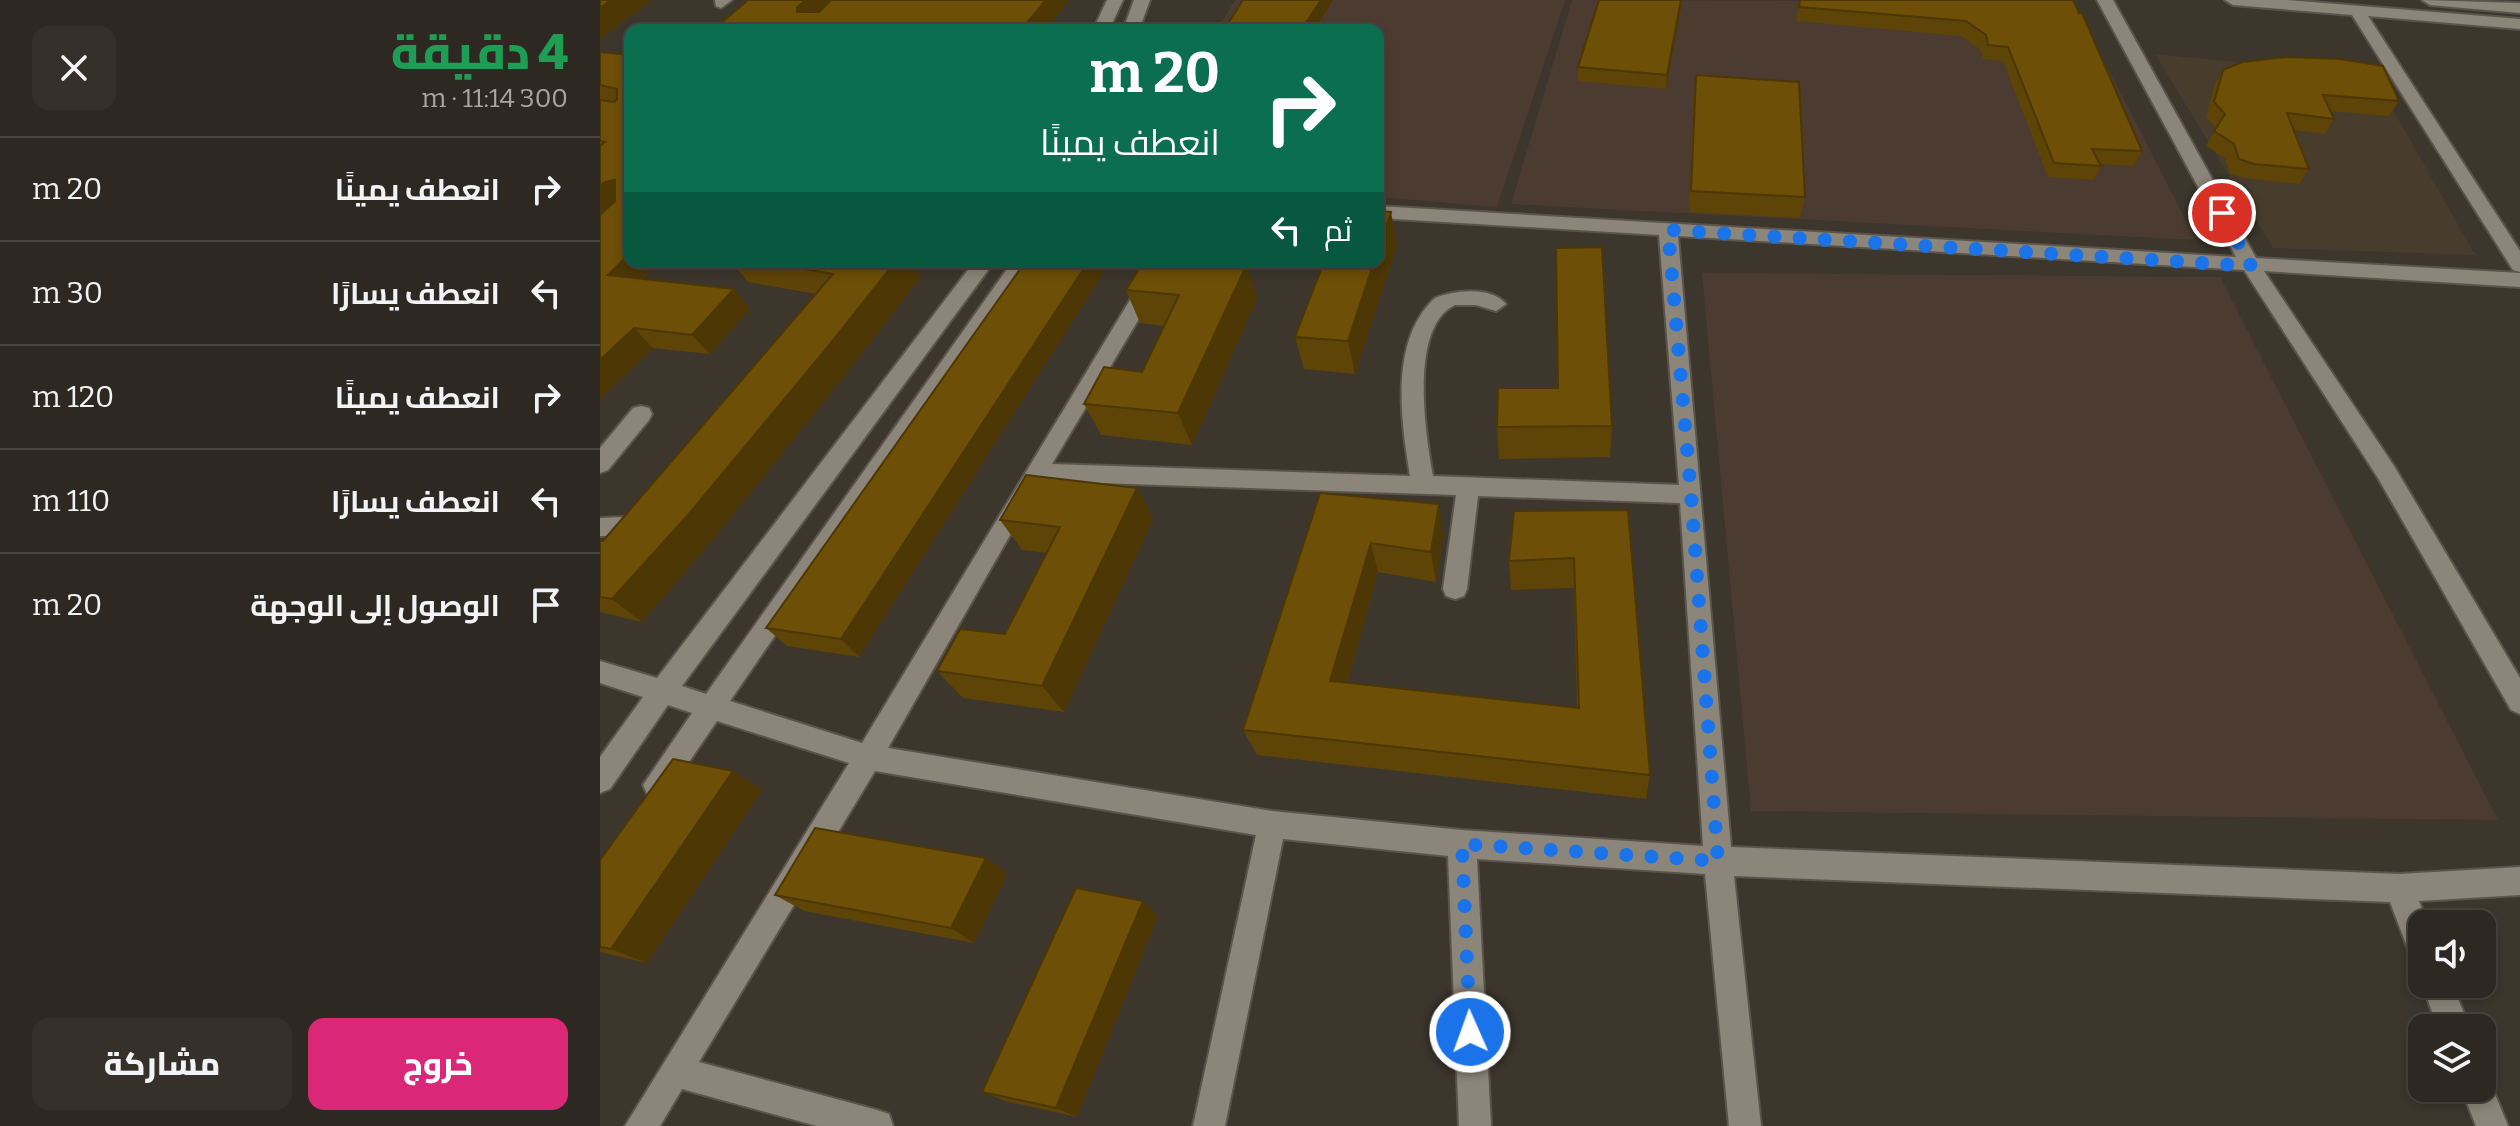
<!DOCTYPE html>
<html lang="ar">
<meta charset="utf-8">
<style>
:root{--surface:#2d2821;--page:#35302a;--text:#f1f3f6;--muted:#a7a6a5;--line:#48443f;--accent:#db2777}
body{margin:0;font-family:Bitter,Cairo,serif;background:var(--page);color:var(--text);direction:rtl;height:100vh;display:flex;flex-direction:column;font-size:30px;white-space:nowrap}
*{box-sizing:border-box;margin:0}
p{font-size:26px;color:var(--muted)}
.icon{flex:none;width:44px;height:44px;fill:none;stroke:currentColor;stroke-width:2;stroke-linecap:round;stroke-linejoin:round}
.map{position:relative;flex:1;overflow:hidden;direction:ltr}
.panel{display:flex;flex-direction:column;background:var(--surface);width:600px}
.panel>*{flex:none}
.banner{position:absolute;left:24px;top:24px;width:760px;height:244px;border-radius:16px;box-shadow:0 4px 12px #0003,0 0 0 2px var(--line);direction:rtl;background:#0b6e4f;color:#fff;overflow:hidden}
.buttons{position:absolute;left:1808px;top:910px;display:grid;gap:16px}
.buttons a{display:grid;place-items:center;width:88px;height:88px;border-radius:16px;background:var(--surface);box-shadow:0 4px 12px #0003,0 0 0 2px var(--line);font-size:40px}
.pin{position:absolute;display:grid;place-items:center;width:68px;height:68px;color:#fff;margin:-34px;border:4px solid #fff;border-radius:50%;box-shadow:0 2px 8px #0007}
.me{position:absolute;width:88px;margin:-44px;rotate:358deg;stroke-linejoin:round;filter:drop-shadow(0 0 6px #0008)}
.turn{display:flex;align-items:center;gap:28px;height:168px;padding:0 32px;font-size:36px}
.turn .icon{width:104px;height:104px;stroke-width:2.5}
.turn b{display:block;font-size:56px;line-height:68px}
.then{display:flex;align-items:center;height:76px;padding:0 32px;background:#0003;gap:16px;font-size:30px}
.round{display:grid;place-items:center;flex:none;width:84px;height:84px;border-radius:16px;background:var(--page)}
.summary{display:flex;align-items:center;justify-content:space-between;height:136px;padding:0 32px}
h1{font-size:48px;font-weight:800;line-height:60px;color:#1e9e55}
.cta{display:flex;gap:16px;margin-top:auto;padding:16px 32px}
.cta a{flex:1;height:92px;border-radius:16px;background:var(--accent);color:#fff;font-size:32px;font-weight:800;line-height:92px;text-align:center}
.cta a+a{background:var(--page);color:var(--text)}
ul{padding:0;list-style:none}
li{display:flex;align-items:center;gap:24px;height:104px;padding:0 32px;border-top:2px solid var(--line)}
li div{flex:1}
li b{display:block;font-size:30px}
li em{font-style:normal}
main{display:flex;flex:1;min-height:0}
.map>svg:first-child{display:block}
</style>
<main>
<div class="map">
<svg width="1920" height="1126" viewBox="0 0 1920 1126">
<rect width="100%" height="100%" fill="#3c362c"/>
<polygon fill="#483d2d" points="1555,54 1774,76 1875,255 1673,248"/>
<g fill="#4c3b30">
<polygon points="635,0 965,0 897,207 778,197 778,30 617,30"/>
<polygon points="972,0 1474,2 1596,240 911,204"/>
<polygon points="1102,273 1620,277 1898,820 1151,811"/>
</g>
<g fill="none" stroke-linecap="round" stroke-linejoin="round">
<defs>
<g id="minor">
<polygon points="115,0 132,0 121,8 116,6"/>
<polygon points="507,0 523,0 509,30 493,30"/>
<polygon points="534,0 550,0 539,30 523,30"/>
<path d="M1497,0H1513L1656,258L1920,273V287L1664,271L1794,466L1920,678V714L1911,710L1778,478L1644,270L1078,236L1131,847L1799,874L1920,867V895L1819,901L1828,924H1822V961L1811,957L1790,902L1134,876L1161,1126H1129L1105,874L877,859L891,1126H859L848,856L683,839L625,1126H593L656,835L275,771L99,1062L277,1110L289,1114L293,1126H217L82,1089L60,1126H25L249,763L117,721L67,794L57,798L47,794L43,785L92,713L68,705L10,789L0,793V757L43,697L0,683V661L57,678L374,262H394L82,686L106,694L412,262H432L130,701L262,743L553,262H573L452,464L810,476C801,421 789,340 835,298C854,290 891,286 906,304L896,311L876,305H855C808,327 826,437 833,476L1079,485L1059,235L778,218V206L1636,257ZM441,481L856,495L843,589L846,596L855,599L864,596L867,589L878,496L1080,503L1103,846L862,830L672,811L288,748Z"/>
<polygon points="1625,0 1687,0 1920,19 1920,29 1768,16 1920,251 1920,272 1913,270 1752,15 1633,5"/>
<polygon points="1822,0 1920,3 1920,13 1830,5"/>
<polygon points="41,406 49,408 52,414 49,420 8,470 0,473 0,448 33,408"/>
<path d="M46,507L54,509L58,516C47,536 20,536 0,536V518L24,517Z"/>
<polygon points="1822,984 1852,984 1870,1028 1838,1028"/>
<polygon points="1882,1074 1888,1077 1908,1126 1876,1126 1861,1088 1882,1088"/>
</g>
</defs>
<use href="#minor" stroke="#5a554c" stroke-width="4"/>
<use href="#minor" fill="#8c8579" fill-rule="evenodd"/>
</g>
<g fill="#5e4406">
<polygon points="999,0 1082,0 1066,89 978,81 978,67"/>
<polygon points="1199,0 1473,0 1542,151 1534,166 1500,164 1501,166 1494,180 1448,177 1403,61 1383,59 1381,50 1361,36 1196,21"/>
<polygon points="0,52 30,55 30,262 59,262 42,279 134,289 150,309 110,354 53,348 0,399"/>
<polygon points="1623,70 1799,101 1789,116 1730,111 1734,119 1725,134 1694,130 1709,169 1699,184 1645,178 1630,174 1625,158 1606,146 1616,128 1606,117 1615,84"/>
<polygon points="1096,75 1205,197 1200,218 1089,212 1094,96"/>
<polygon points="797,246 755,374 704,369 695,337"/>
<polygon points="132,262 318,262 315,267 321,277 245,375 114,538 42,622 0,612 0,540 3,541 216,294 148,282"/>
<polygon points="425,262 510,262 259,657 187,646 166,628"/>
<polygon points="526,290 657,298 592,445 501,435 484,404 542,372 564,326 540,323"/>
<polygon points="1012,426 1010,457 899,459 897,427"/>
<polygon points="537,488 553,519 464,712 363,698 337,671 405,634 447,553 422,550 400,520"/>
<polygon points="720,493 843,534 836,582 778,572 747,683 977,708 974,588 911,590 909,561 1028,510 1050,775 1046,799 657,755 643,730"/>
<polygon points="133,771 162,790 47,963 0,952 0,860"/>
<polygon points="386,858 407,874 374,943 204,911 175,895"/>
<polygon points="558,916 477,1117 406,1101 382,1092"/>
</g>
<g fill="#4c3705">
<polygon points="11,0 52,0 0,39 0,8"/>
<polygon points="205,0 237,0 209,28 197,12 197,8"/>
<polygon points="446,0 470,0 446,30 421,30"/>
<polygon points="721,0 733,0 714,30 701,30"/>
<polygon points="1081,0 1082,0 1066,89 1067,75"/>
<polygon points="15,180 30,198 0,223 0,186 5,182"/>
<polygon points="791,212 797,246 755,374 748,341 774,262 778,262 778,252"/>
<polygon points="30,253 30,262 59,262 26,295 8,275"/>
<polygon points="295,262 318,262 315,267 321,277 245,375 114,538 42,622 12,599"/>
<polygon points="488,262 510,262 259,657 241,639"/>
<polygon points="647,264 657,298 592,445 578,413"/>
<polygon points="134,289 150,309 110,354 92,335"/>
<polygon points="34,328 53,348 0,399 0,360"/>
<polygon points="537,488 553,519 464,712 442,686"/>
<polygon points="839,504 843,534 836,582 831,552"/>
<polygon points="771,543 778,572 740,707 730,681"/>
<polygon points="133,771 162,790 47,963 11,949"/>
<polygon points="386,858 407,874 374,943 351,928"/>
<polygon points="543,901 558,916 477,1117 456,1108"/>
</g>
<g fill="#6d4f07" stroke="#4c3705" stroke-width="2">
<polygon points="0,0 11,0 0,8"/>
<polygon points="148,0 205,0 197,8 197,12 219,12 231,0 446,0 421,30 113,30"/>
<polygon points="643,0 721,0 701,30 624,30"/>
<polygon points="999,0 1081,0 1067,75 978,67"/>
<polygon points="1200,0 1473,0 1479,13 1482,13 1542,151 1492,149 1501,166 1454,163 1408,47 1388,45 1386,35 1366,21 1199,7"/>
<polygon points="0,52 30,55 30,253 8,275 134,289 92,335 34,328 0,360 0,215 15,201 15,180 5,182 0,186 0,146 5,142 0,141 0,100 14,102 17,99 17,89 0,85"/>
<polygon points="1686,57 1740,59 1783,66 1799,101 1723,95 1734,119 1687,113 1709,169 1654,164 1639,159 1634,144 1614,131 1625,114 1614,102 1623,70 1642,62"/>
<polygon points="1096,75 1199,82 1205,197 1091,191"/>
<polygon points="778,211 791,212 778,252"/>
<polygon points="1002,247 1012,426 897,427 898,388 958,388 956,248"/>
<polygon points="163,262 295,262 226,349 88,515 12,599 0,597 0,540 3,541 233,274"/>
<polygon points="425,262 488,262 241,639 166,628"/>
<polygon points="543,262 598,262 647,264 578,413 484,404 504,367 542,372 579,295 526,290"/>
<polygon points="724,262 774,262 748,341 695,337"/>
<polygon points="426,475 537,488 442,686 337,671 360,629 405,634 460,527 400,520"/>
<polygon points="720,493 839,504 831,552 771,543 730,681 979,708 974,558 909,561 914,511 1028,510 1050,775 643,730"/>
<polygon points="73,759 133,771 11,949 0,947 0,860"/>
<polygon points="215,828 386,858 351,928 175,895"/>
<polygon points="476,888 543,901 456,1108 382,1092"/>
</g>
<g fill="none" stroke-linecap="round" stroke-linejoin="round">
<polyline stroke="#1a73e8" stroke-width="14" stroke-dasharray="0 25.2" points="870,1032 862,844 1118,861 1091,494 1068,230 1651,266 1622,213"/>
</g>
</svg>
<div class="buttons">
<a><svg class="icon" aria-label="sound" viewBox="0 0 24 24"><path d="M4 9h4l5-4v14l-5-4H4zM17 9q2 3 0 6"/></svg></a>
<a><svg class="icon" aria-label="layers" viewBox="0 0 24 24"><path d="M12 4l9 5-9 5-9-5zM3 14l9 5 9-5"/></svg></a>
</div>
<div class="pin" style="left:1622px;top:213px;background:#d93025"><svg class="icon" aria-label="arrive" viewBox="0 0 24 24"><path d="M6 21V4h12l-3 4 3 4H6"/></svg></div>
<svg class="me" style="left:870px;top:1032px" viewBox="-20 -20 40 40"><circle r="17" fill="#1a73e8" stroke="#fff" stroke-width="3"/><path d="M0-11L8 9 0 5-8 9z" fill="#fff"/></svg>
<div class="banner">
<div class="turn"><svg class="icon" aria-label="right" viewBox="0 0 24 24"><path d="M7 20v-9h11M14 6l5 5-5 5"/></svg><div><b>20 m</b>انعطف يمينًا</div></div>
<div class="then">ثم<svg class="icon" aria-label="left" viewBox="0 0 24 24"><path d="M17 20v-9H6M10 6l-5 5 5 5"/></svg></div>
</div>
</div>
<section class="panel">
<div class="summary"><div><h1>4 دقيقة</h1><p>300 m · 11:14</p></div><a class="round"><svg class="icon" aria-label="close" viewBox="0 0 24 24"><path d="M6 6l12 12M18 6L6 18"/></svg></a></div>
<ul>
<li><svg class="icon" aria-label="right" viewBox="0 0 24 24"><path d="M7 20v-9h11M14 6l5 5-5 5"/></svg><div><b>انعطف يمينًا</b></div><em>20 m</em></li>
<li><svg class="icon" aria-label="left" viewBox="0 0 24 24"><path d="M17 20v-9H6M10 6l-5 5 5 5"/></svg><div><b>انعطف يسارًا</b></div><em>30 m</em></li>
<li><svg class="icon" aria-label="right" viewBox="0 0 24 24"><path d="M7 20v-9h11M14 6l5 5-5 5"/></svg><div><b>انعطف يمينًا</b></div><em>120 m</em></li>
<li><svg class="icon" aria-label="left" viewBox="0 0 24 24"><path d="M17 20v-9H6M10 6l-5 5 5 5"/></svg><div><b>انعطف يسارًا</b></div><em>110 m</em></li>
<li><svg class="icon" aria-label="arrive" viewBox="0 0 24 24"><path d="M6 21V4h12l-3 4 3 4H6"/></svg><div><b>الوصول إلى الوجهة</b></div><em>20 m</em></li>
</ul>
<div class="cta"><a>خروج</a><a>مشاركة</a></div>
</section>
</main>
